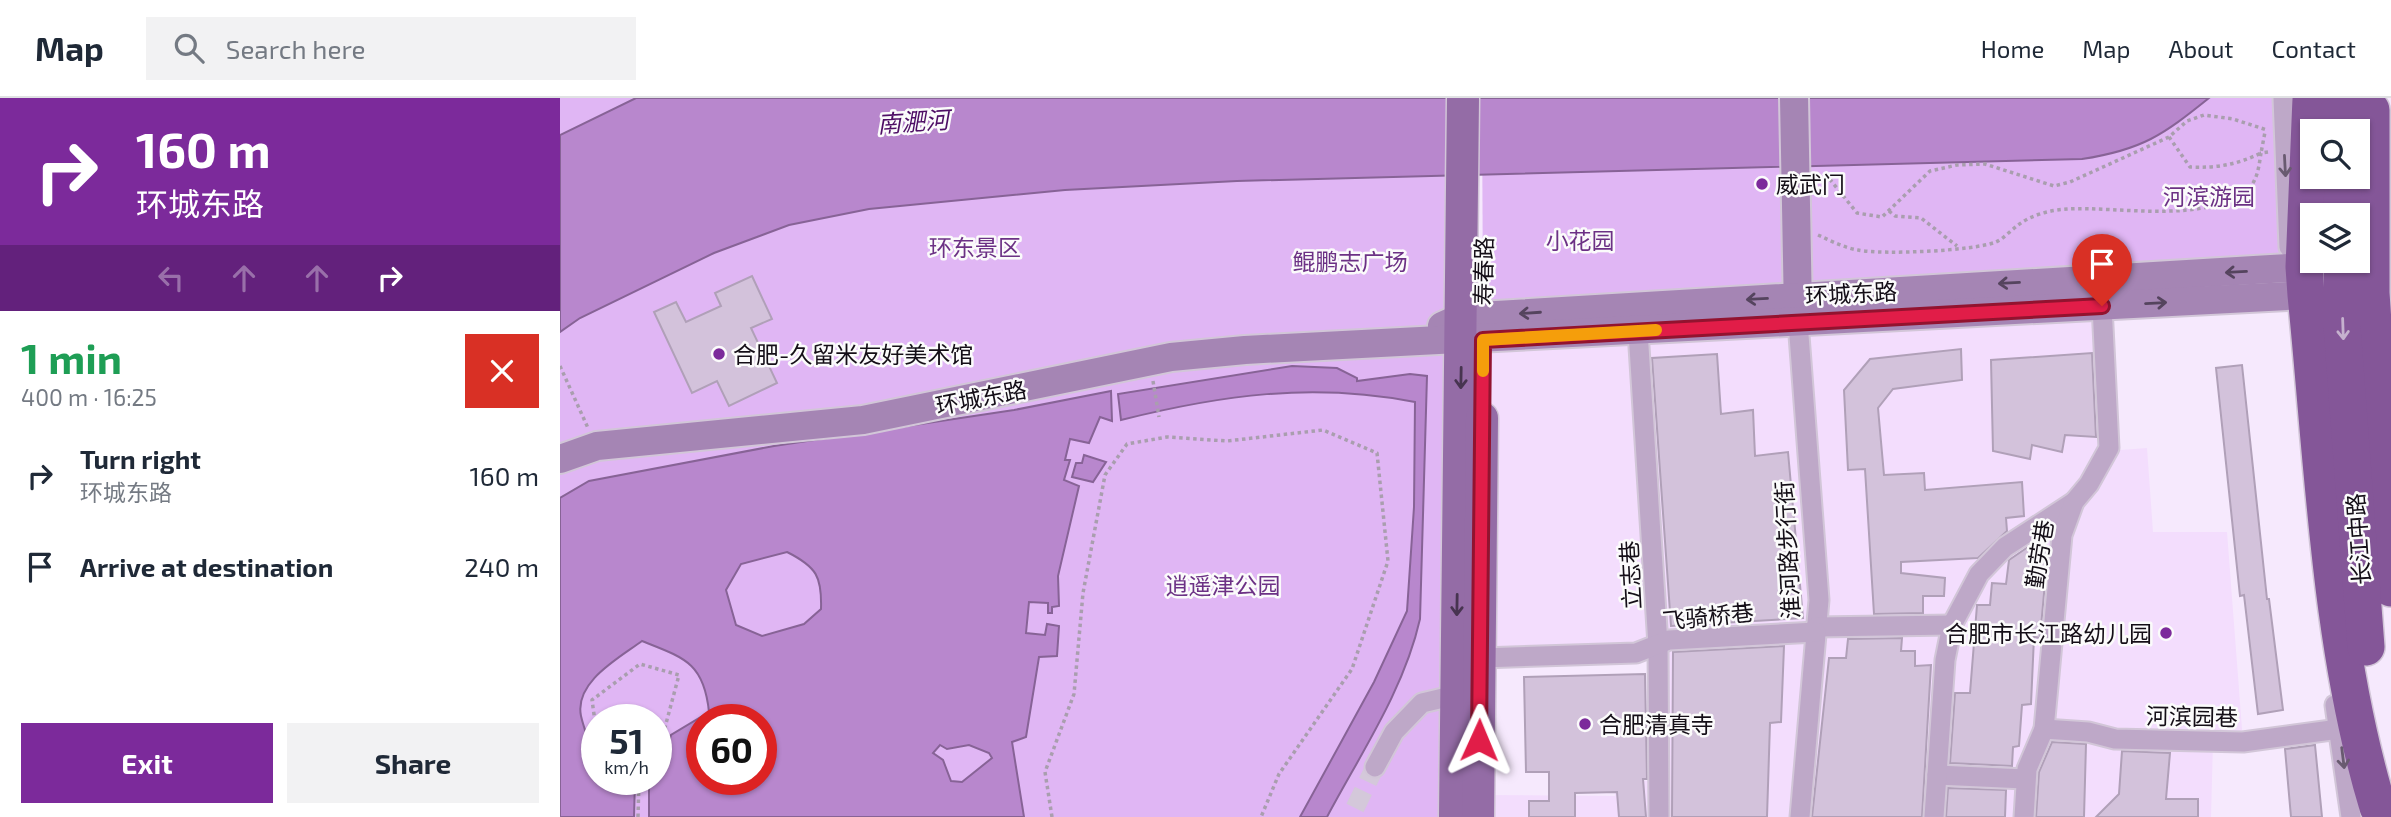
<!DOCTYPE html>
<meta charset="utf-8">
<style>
:root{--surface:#fff;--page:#f2f2f3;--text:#1f2937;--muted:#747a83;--line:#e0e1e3;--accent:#7c2a9b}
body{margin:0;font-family:"Exo 2","Noto Sans SC",sans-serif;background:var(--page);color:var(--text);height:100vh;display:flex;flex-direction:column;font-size:26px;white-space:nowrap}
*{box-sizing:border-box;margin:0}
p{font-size:23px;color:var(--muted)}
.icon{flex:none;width:38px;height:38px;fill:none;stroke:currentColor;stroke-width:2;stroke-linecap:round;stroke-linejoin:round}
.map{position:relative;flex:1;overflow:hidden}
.side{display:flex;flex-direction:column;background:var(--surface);width:560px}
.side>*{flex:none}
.top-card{background:#7c2a9b;color:#fff;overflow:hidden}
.fabs{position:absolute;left:1740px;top:21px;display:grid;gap:14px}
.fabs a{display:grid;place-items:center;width:70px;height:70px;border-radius:0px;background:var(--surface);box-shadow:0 2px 5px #0004;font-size:35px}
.speed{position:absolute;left:21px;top:606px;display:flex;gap:14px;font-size:35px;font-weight:700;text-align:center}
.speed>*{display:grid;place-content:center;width:91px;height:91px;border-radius:50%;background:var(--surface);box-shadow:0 2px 5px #0004;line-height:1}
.speed small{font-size:18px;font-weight:400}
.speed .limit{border:10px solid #d22;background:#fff;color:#111}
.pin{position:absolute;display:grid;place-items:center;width:60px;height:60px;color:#fff;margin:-72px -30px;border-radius:50% 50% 50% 0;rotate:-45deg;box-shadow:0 0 7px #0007}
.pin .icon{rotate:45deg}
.me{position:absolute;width:77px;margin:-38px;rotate:1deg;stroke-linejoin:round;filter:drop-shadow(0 0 5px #0008)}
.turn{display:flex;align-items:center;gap:24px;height:147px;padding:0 21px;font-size:32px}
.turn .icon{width:91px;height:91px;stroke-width:2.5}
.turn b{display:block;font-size:49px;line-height:60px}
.lanes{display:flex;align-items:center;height:66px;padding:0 21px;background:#0003;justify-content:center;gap:35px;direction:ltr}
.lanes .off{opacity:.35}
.round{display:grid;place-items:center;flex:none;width:74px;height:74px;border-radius:0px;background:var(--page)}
.headline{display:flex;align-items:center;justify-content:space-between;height:119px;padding:0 21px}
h1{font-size:42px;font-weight:700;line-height:52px;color:#1e9e55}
.button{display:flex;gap:14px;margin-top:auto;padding:14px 21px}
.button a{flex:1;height:80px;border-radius:0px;background:var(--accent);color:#fff;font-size:28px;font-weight:700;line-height:80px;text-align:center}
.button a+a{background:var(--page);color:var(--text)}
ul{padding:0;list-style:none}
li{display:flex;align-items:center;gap:21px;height:91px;padding:0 21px}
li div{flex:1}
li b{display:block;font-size:26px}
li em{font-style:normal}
header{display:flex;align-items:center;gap:42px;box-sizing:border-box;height:98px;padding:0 35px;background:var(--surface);border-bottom:2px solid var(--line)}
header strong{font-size:33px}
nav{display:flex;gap:38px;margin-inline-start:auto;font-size:24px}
.search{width:490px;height:63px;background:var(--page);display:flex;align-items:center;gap:18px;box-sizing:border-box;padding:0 24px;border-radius:0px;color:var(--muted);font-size:26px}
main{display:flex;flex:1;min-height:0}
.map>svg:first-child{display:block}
</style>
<header>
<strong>Map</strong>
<div class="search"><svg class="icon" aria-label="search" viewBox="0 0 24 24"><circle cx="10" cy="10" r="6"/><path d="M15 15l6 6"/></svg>Search here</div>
<nav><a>Home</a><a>Map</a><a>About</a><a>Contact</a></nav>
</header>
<main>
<section class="side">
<div class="top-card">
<div class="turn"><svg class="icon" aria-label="right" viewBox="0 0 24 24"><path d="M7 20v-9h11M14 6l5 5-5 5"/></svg><div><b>160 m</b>环城东路</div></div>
<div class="lanes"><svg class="icon off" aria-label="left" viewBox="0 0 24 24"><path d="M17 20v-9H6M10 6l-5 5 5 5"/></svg><svg class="icon off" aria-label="ahead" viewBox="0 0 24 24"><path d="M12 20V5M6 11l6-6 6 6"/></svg><svg class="icon off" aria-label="ahead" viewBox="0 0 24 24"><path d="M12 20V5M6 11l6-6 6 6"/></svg><svg class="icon" aria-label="right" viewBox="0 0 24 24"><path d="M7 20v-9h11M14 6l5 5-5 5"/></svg></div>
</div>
<div class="headline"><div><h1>1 min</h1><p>400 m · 16:25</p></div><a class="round" style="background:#d93025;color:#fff"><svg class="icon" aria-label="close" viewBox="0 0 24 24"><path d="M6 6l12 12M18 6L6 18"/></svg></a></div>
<ul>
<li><svg class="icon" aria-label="right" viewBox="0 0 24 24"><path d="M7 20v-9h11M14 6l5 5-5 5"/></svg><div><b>Turn right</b><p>环城东路</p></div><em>160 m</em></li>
<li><svg class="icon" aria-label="arrive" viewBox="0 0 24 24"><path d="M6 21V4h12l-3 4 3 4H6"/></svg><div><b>Arrive at destination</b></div><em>240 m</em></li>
</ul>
<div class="button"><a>Exit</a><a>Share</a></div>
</section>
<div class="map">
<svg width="1831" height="719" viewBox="0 0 1831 719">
<rect width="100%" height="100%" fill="#f6e9fd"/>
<polygon fill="#f3ddfd" points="1542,208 1547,353 1587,350 1593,434 1667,434 1683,644 1653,644 1651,719 918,719 919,697 1055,698 1055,685 1098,682 1098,548 921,560 923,241"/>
<g fill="#e0b6f4" fill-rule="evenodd">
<path d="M0,0H904L895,719H0ZM37,621H96V681H37ZM142,621H201V681H142Z"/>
<polygon points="922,0 1723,0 1730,171 923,218"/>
</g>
<g fill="#b887cd" stroke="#876396" stroke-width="2" fill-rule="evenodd">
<path d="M76,0H1649C1603,37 1582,52 1522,61L677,83L505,92L309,111L229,127L154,155L20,220L0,234V37Z"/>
<path d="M732,268L777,270L797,280V283L850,276L867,278L860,521C844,592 801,655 767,719H740L814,584L847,513L854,409L855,304C752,284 661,297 561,322L558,296Z"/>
<path d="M551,293L552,323L540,319L529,345L510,341L505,362H510L504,382L519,388L498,478L499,508L492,509V515H488V505L469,504L466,535L485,537L487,526L499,528L497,558L479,559L466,639L452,644L464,719H89V681H96V673L102,668L111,637L149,614C144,565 125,560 82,543C59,560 14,584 21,618C26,640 37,658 37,681H42L44,688L75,682L74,719H0V400L29,383L214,348L454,312ZM227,454C257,469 262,479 261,511L244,526L202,538L176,527L166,492L181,466ZM142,621H201V681H142ZM380,647L387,651L409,647L429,655L432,660L402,684L391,683L383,662L373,655Z"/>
<polygon points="524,357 546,364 533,384 512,379 516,365 522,365"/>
</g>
<g fill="#d3c2db" stroke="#b0a0b8" stroke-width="2">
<polygon points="192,178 212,221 191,230 217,285 169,308 157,283 132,295 94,214 116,204 126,224 161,208 155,195"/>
<polygon points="1401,251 1402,282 1333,291 1318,310 1324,377 1364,375 1365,392 1462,384 1464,418 1446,420 1447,433 1418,460 1341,464 1341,475 1385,480 1384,498 1363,498 1363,515 1314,516 1305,371 1288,372 1284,292 1310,261"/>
<polygon points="1532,255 1536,339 1505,337 1502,354 1472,347 1470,361 1433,353 1431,262"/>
<polygon points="1157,256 1161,316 1193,312 1195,358 1228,354 1243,520 1111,528 1092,260"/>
<polygon points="1682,267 1707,501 1709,501 1723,612 1698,616 1684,497 1680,498 1656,270"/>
<polygon points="1468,449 1488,451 1480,540 1474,539 1471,606 1462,607 1459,648 1453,649 1452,668 1390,665 1395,595 1410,595 1417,507 1430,507 1432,485 1446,486 1449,462"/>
<polygon points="1342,540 1341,553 1355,553 1355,568 1371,567 1362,719 1252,719 1269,560 1286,560 1288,541"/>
<polygon points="1224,548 1221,624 1210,625 1207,719 1112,719 1113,554"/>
<polygon points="1085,576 1087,681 1083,681 1086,719 1059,719 1057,694 1015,695 1015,719 969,719 969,703 989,703 989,674 966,674 964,579"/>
<polygon points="1492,644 1526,646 1524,719 1476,719 1479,674"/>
<polygon points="1755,647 1762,719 1731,719 1725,651"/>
<polygon points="1562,653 1610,655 1606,701 1638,701 1638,719 1536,719 1559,696"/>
<polygon points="1388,690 1446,692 1445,719 1386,719"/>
</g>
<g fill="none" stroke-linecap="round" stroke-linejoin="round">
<polyline stroke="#d4c8da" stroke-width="19" stroke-dasharray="19 10" stroke-linecap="butt" points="795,710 815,669"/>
<defs>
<g id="street">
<polyline points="1723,0 1729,149"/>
<polyline points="1238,224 1259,502 1240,719"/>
<polyline points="1078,233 1098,547 1099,719"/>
<polyline points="1256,529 1392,527"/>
<polyline points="921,560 1076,555 1109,542 1256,534"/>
<polyline points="1775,607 1791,719"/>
<polyline points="1484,631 1528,634 1555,641 1683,644 1779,631"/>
<polyline points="815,669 834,634 862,605 896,597"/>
<polyline points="1377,677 1465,681"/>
<polyline points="1374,719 1385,562 1392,527 1419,476 1445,449 1514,404"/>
<polyline points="1464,719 1467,671 1484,631 1502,437 1514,404 1529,386 1549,350 1542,208"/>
</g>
<g id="secondary">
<polyline points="1234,0 1238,214"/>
<polyline points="882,228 902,219 1744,169"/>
<polyline points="0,361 37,348 303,322 611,259 685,252 1746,197"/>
</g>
<g id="primary">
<polyline points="895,719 903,0"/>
<polyline points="918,719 922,320"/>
</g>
<g id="highway">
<path d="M1751,0L1744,169L1746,197C1763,364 1769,549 1818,709"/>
<polyline points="1811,12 1811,195 1831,490"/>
<polyline points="1783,33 1783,2"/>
<polyline points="1782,117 1783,79"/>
<polyline points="1782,163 1782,229 1806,549"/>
</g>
</defs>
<use href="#street" stroke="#d2c6d8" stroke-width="23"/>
<use href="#secondary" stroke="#d2c6d8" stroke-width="32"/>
<use href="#primary" stroke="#d2c6d8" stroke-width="35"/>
<use href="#highway" stroke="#d2c6d8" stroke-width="40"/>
<g stroke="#a99eae" stroke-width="3.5" stroke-dasharray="3.5 3.5" stroke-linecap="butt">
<path d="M1609,39L1630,69C1657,70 1676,67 1701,55L1705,34"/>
<polyline points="1257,77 1268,79 1297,115 1322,119 1370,73 1397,67 1425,66 1494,88 1510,84 1609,39 1627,23 1644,17 1673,21 1707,32"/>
<polyline points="1329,113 1335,118 1361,120 1397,148"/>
<path d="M1258,137C1271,143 1285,150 1298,152C1323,157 1413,153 1436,144C1443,141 1450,133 1457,128C1470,117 1490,112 1507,111C1557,108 1648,127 1689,90C1698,81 1699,67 1701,55L1708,54"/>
<polyline points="0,268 28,330"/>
<polyline points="593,283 599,319"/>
<polyline points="37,638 32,602 80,566 119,577 104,633 96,646"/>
<polyline points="78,719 79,681"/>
<polyline points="492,719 485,674 514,596 523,495 545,377 567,346 607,339 667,343 763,332 817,355 828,463 792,571 719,676 701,719"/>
</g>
<use href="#street" stroke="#bea8c8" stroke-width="19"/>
<use href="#secondary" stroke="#a585b4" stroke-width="28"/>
<use href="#primary" stroke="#946ca6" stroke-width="32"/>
<use href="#highway" stroke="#845698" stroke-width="37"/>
</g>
<defs><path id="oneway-shaft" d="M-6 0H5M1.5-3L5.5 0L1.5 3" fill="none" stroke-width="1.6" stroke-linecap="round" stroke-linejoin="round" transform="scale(1.75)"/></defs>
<g stroke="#695b70">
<use href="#oneway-shaft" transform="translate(1725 68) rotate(87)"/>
<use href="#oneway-shaft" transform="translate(1783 660) rotate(83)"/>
</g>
<g stroke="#55445e">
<use href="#oneway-shaft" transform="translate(1676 174) rotate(177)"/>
<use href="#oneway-shaft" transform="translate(1449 185) rotate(177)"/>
<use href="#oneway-shaft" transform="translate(1197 201) rotate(177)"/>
<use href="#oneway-shaft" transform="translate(1596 205) rotate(-3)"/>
<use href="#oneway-shaft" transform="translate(970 215) rotate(176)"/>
</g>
<use stroke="#c5b1ce" href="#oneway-shaft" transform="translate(1783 231) rotate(88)"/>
<g stroke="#473450">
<use href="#oneway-shaft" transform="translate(901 280) rotate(91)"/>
<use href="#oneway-shaft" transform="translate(897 507) rotate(91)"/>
</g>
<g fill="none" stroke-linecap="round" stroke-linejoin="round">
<defs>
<polyline id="route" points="919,642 923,242 1542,208"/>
</defs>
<use href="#route" stroke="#92132f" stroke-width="18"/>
<use href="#route" stroke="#e11d48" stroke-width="12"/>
<polyline stroke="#f59e0b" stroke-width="12" points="923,273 923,242 1096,232"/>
</g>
<g fill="#7c2a9b" stroke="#fbfbfb" stroke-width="2.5">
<circle cx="1202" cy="86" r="7"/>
<circle cx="159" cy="256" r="7"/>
<circle cx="1606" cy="535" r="7"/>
<circle cx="1025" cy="626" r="7"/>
</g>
<g text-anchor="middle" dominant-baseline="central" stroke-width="5" stroke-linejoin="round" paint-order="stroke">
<g font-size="23" fill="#140e17" stroke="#fbfbfb" text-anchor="start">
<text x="1216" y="86">威武门</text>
<text x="173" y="256">合肥-久留米友好美术馆</text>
<text x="1592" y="535" text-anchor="end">合肥市长江路幼儿园</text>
<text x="1039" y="626">合肥清真寺</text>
</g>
<g font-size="23" fill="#6c3185" stroke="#fbfbfb">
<text x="1649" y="98">河滨游园</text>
<text x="1020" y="142">小花园</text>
<text x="415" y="149">环东景区</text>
<text x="790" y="163">鲲鹏志广场</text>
<text x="663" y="487">逍遥津公园</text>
</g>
<g font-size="23" fill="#140e17" stroke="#fbfbfb">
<text transform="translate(923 173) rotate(-89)">寿春路</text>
<text transform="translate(1291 195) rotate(-3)">环城东路</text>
<text transform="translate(421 299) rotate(-11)">环城东路</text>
<text transform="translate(1798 441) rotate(-94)">长江中路</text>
<text transform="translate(1227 452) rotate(-93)">淮河路步行街</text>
<text transform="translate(1479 456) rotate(-81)">勤劳巷</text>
<text transform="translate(1070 477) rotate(-93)">立志巷</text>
<text transform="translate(1148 518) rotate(-6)">飞骑桥巷</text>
<text transform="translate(1632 618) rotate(1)">河滨园巷</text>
</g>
<g font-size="24" font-style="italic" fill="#4e0e65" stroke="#fbfbfb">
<text transform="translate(353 23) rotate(-4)">南淝河</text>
</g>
</g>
</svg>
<div class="fabs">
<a><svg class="icon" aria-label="search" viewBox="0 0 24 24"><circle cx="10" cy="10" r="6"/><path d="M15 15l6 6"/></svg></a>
<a><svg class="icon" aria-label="layers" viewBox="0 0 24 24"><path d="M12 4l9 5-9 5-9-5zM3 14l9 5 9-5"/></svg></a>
</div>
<div class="speed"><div>51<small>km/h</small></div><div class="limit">60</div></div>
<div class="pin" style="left:1542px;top:208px;background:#d93025"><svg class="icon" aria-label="arrive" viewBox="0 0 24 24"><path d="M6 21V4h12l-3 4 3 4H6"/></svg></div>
<svg class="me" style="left:919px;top:642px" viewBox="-20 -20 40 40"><path d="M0-17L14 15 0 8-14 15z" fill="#e11d48" stroke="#fff" stroke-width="4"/></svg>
</div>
</main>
